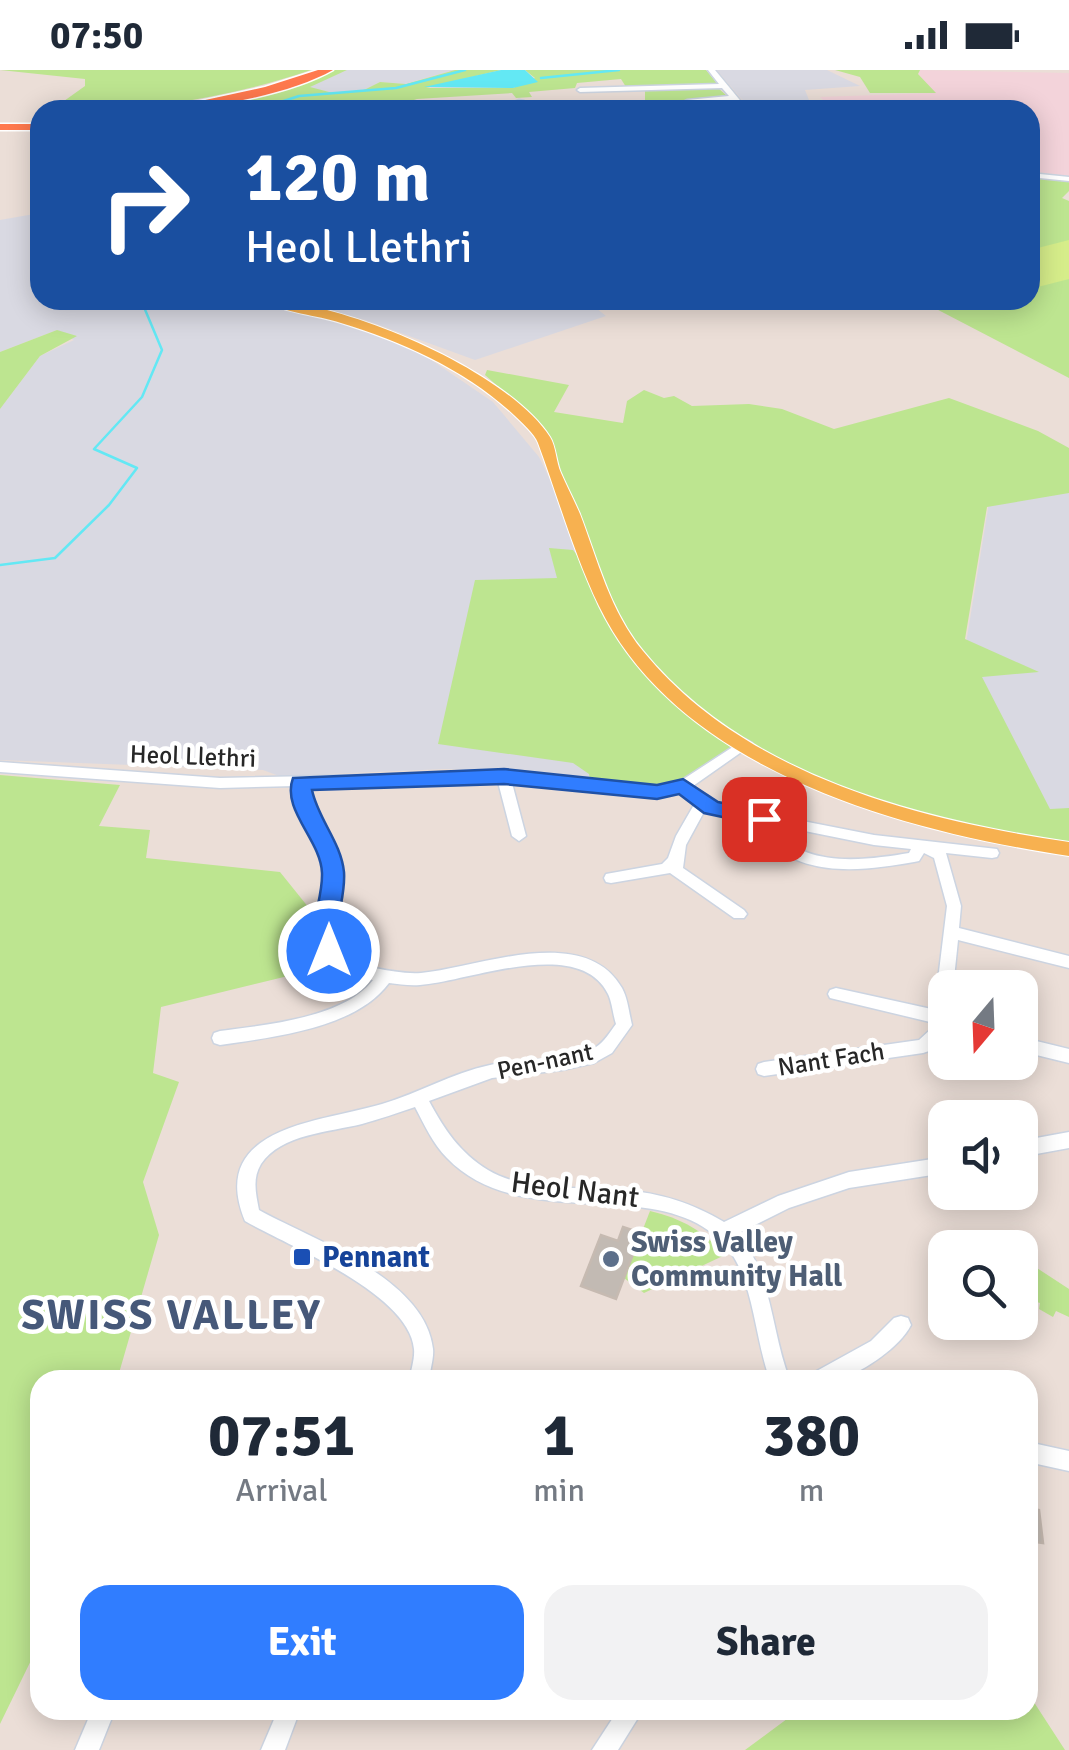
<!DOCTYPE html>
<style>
:root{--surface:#fff;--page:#f2f2f3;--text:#1f2937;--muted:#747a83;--accent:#307dff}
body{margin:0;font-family:Signika,sans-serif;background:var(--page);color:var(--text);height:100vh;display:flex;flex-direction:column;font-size:38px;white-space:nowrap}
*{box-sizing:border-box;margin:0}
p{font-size:32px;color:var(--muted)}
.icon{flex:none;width:55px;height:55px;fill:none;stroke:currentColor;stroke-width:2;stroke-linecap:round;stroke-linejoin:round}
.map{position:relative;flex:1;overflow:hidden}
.sheet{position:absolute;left:30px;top:1300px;width:1008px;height:350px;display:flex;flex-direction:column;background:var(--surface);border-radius:30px;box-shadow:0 5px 25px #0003}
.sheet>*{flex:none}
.guide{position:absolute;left:30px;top:30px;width:1010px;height:210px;border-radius:30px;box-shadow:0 5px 25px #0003;background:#1a4fa0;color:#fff;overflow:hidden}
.needle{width:65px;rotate:199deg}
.buttons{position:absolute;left:928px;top:900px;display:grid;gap:20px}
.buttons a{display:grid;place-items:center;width:110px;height:110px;border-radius:20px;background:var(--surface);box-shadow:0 5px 25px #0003;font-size:50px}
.pin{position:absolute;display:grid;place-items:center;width:85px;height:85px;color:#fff;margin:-42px;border-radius:20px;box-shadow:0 5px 15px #0006}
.me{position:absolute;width:110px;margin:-55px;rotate:0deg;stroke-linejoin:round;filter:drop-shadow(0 0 8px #0008)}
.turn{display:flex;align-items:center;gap:35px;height:210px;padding:0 50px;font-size:45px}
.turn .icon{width:130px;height:130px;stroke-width:2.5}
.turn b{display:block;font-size:70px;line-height:85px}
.eta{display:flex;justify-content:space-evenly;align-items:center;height:170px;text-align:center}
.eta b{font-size:60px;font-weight:700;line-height:70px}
.cta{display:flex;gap:20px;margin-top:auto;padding:20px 50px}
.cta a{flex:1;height:115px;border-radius:30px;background:var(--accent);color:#fff;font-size:40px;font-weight:700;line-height:115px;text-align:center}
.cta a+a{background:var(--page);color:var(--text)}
.status{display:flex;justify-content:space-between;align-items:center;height:70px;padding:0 50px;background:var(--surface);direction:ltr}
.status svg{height:28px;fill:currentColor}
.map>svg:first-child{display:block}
</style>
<div class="status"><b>07:50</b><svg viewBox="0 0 49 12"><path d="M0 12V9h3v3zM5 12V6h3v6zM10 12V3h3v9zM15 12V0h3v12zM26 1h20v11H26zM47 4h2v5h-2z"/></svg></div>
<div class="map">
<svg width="1069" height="1680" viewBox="0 0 1069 1680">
<rect width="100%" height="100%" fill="#ebded7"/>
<g fill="#d9d9e2">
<polygon points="347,0 455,0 405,14 380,12 362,21 333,23 308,17"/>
<polygon points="717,0 827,0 860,16 805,20 809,30 750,39"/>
<polygon points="40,143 40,230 253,230 326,247 415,279 493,332 539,387 566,442 590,523 619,713 563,704 445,699 279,706 263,700 0,690 0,339 40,286 74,270 57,260 0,282 0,150"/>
<polygon points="288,230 586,230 606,246 475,290 365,250"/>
<polygon points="993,408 1069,418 1069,763 1056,761 962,598"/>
</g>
<polygon fill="#f3d3da" points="920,0 1069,3 1069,106 1030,101 1030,40 834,40 820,27 935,23 918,4"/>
<g fill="#bde590">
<path d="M0,0H311C232,27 152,40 69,40L64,31L85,16V9Z"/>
<polygon points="333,0 347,0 310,17 333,23 362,21 380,12 406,14 455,0 501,0 426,18 513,18 535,8 525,0 706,0 717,13 626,17 621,9 577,13 575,18 529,22 532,27 516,28 512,23 417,29 383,40 180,40 243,27"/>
<polygon points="835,0 920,0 918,4 936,23 870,23 860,7"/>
<polygon points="718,18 726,25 683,32 668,40 671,35 645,30 645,19"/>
<polygon points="1030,107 1069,112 1069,121 1062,128 1069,131 1069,308 919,230 1030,230"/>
<polygon points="57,260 77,266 40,286 0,339 0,282"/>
<path d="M487,300L569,315L554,342L623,353L627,331L644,320L664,328L674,326L692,336L749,334L782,339L834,359L949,328L1038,361L1069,378V423L987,437L965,569L1039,602L982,607L1050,739L1069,738V779L871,733L745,673C674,722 677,725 591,714L589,704L573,693L438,674L475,510L557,508L549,478L573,480L592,504L525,340L485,305Z"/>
<polygon points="0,705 120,715 99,756 150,760 146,788 280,802 309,838 321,898 161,937 153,1003 179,1012 143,1112 159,1165 117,1310 40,1310 40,1572 0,1654"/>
<path d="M650,1141C681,1148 705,1162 725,1185L644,1223L624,1208Z"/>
<polygon points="1020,1187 1069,1219 1069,1247 1056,1241 1053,1247 1039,1239 1040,1233 1020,1227"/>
<polygon points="1028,1623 1065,1680 745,1680 799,1640 1028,1640"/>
</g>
<polygon fill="#d6ed8a" points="1069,170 1069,209 1030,219 1030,180"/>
<polygon fill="#63e8f4" points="501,0 525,0 538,12 513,18 424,17"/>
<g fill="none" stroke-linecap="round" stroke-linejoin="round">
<g stroke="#63e8f4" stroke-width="2.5">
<polyline points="541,8 619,0"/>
<polyline points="256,40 299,26 396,18 465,0"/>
<polyline points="0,495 55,488 109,435 137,398 94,379 142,327 162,280 141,230"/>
</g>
</g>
<g fill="#c2bab3" stroke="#c6bab1" stroke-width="2.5">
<polygon points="623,1157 641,1163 616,1229 581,1216 601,1165 618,1171"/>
<polygon points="1028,1438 1039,1440 1043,1473 1028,1471"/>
</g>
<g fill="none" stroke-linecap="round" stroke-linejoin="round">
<defs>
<g id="minor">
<polygon points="708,0 715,0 748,40 740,40 732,30 688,34 676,40 667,40 687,30 729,26 722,18 580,22 577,20 580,18 719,14"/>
<polygon points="519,30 524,31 506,40 496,40"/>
<polygon points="472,36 493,40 470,39"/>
<polygon points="1030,103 1069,107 1069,111 1030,107"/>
<path d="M745,669L752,673L750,676L693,716L716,734L874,765L997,779L999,783L997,787L992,788L946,783L961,836L959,858L1069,886V898L958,870L953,918H945V924L939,922L937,918L947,836L934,788L924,783L919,791L914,792C870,800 805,809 771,772C766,767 762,759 759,752L705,740L686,775L683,798L744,840L747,844L744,848H734L670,803L611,813L606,812L604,808L606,804L662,794L668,788L676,766L695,733L681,721L657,727L512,713L526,766L519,771L512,766L498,712L309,716C317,745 337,772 340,802C342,826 322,855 335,878C343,891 361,896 375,898C390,901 406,904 421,903C478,898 584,852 622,918C628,929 629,943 632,955L612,983L594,993L562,1000L492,1008L429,1031C444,1059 460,1083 488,1100C527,1123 580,1116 623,1120C661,1123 692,1133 724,1152L778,1126L849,1102L945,1087V1103L849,1118L789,1138L737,1164C773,1202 771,1264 790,1310H770C755,1270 754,1213 729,1180C666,1099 524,1168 447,1088C433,1074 424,1054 415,1037C397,1043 380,1049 362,1054C330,1062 281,1064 261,1094C252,1109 256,1124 259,1140C313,1170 425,1208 433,1279C434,1288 430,1300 429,1310H409C411,1301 415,1288 414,1279C409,1223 288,1176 245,1151C206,1056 322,1052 382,1034C419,1023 452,1003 490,995C518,988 574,993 596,977C604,972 610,962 616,954C613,945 612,932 608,924C579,865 468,912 420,915C409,916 399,914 389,913C355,959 273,967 220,975L214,973L212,968L214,963L220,961C265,955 344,948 373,910C334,902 309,886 318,842C321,827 328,812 325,797C319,769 302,744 295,716L220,718L0,702V692L220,708L504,702L657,717L679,712ZM775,755L874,775L911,779L909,783C868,790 799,800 775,755Z"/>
<polygon points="836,918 945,942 945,965 929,981 923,983 764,1006 758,1004 756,999 758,994 764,992 919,970 931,959 930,952 830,928 828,924 830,920"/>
<polygon points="1020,967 1069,979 1069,993 1020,981"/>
<polygon points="1069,1062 1069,1078 1020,1087 1020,1071"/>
<path d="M901,1246L908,1248L911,1255C900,1277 865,1300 842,1309C833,1312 820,1310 810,1310L813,1303L871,1271L894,1248Z"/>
<polygon points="1028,1372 1069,1381 1069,1401 1028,1392"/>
<polygon points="92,1640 115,1640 99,1680 75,1680"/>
<polygon points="278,1640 300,1640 285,1680 261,1680"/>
<polygon points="618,1640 643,1640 618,1680 592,1680"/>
</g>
<path id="major" d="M262,230C340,230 506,299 550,367C556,376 556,392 561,403C567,417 574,430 580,444C598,491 610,541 643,581C744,705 918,750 1069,772V786C902,761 679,701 599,536C574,484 558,427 538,373C535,364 521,352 514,345C466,300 403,272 341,253C317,245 284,243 262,230Z"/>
<g id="highway">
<path d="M318,0H333C291,24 207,40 159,40L265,17Z"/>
<polygon points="0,54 39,54 40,60 0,60"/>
</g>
</defs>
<use href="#minor" stroke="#ccd4e1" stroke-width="3"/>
<use href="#major" stroke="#fff" stroke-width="2"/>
<use href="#highway" stroke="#fff" stroke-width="3"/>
<use href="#minor" fill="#fff" fill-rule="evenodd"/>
<use href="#major" fill="#f7b150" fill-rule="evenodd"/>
<use href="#highway" fill="#ff794e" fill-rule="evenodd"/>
</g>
<path fill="#307dff" stroke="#1f51a6" stroke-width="2.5" d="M504,699L657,715L683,709L718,732L771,743L774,749L764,756L704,743L679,724L657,729L504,714L312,720C318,749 341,772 344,802C346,830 332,852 340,881L337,887H320C305,857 323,834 322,803C321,770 281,740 293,708Z"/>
<rect fill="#1a4fb4" stroke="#fff" stroke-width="4" x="292" y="1177" width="20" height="20" rx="5"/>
<circle fill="#5c6f8a" stroke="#fff" stroke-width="4" cx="611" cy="1189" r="10"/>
<g text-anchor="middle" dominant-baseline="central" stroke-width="9" stroke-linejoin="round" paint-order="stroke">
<g font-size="25" fill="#272727" stroke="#fff">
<text transform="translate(193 686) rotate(2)">Heol Llethri</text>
<text transform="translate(831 989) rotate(-9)">Nant Fach</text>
<text transform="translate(545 991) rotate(-12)">Pen-nant</text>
</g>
<g font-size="30" fill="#272727" stroke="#fff">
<text transform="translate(575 1120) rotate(7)">Heol Nant</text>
</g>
<g font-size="30" font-weight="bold" fill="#4e5e75" stroke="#fff" text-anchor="start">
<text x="631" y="1172">Swiss Valley<tspan x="631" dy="34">Community Hall</tspan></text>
</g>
<g font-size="30" font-weight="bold" fill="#164399" stroke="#fff" text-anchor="start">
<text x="322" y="1187">Pennant</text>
</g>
<g font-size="42" font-weight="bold" letter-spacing="2.5" fill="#465879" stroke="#fff">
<text x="172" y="1245">SWISS VALLEY</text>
</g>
</g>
</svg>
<div class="buttons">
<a><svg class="needle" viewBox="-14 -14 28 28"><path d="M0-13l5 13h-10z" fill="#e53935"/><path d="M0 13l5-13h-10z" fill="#747a83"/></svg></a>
<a><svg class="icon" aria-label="sound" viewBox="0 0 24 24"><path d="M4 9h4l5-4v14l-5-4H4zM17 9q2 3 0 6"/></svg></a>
<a><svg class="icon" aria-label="search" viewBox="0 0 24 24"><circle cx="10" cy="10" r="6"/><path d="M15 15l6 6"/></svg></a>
</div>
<div class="pin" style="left:764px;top:749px;background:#d93025"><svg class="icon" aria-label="arrive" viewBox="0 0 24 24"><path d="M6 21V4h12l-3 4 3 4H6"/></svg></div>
<svg class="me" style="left:329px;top:881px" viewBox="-20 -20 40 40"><circle r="17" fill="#307dff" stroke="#fff" stroke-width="3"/><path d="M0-11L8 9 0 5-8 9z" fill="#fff"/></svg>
<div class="guide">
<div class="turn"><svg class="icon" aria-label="right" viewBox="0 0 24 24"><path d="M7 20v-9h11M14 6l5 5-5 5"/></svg><div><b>120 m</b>Heol Llethri</div></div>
</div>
<section class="sheet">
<div class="eta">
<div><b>07:51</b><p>Arrival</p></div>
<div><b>1</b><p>min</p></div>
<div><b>380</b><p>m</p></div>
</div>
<div class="cta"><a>Exit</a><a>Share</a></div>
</section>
</div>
